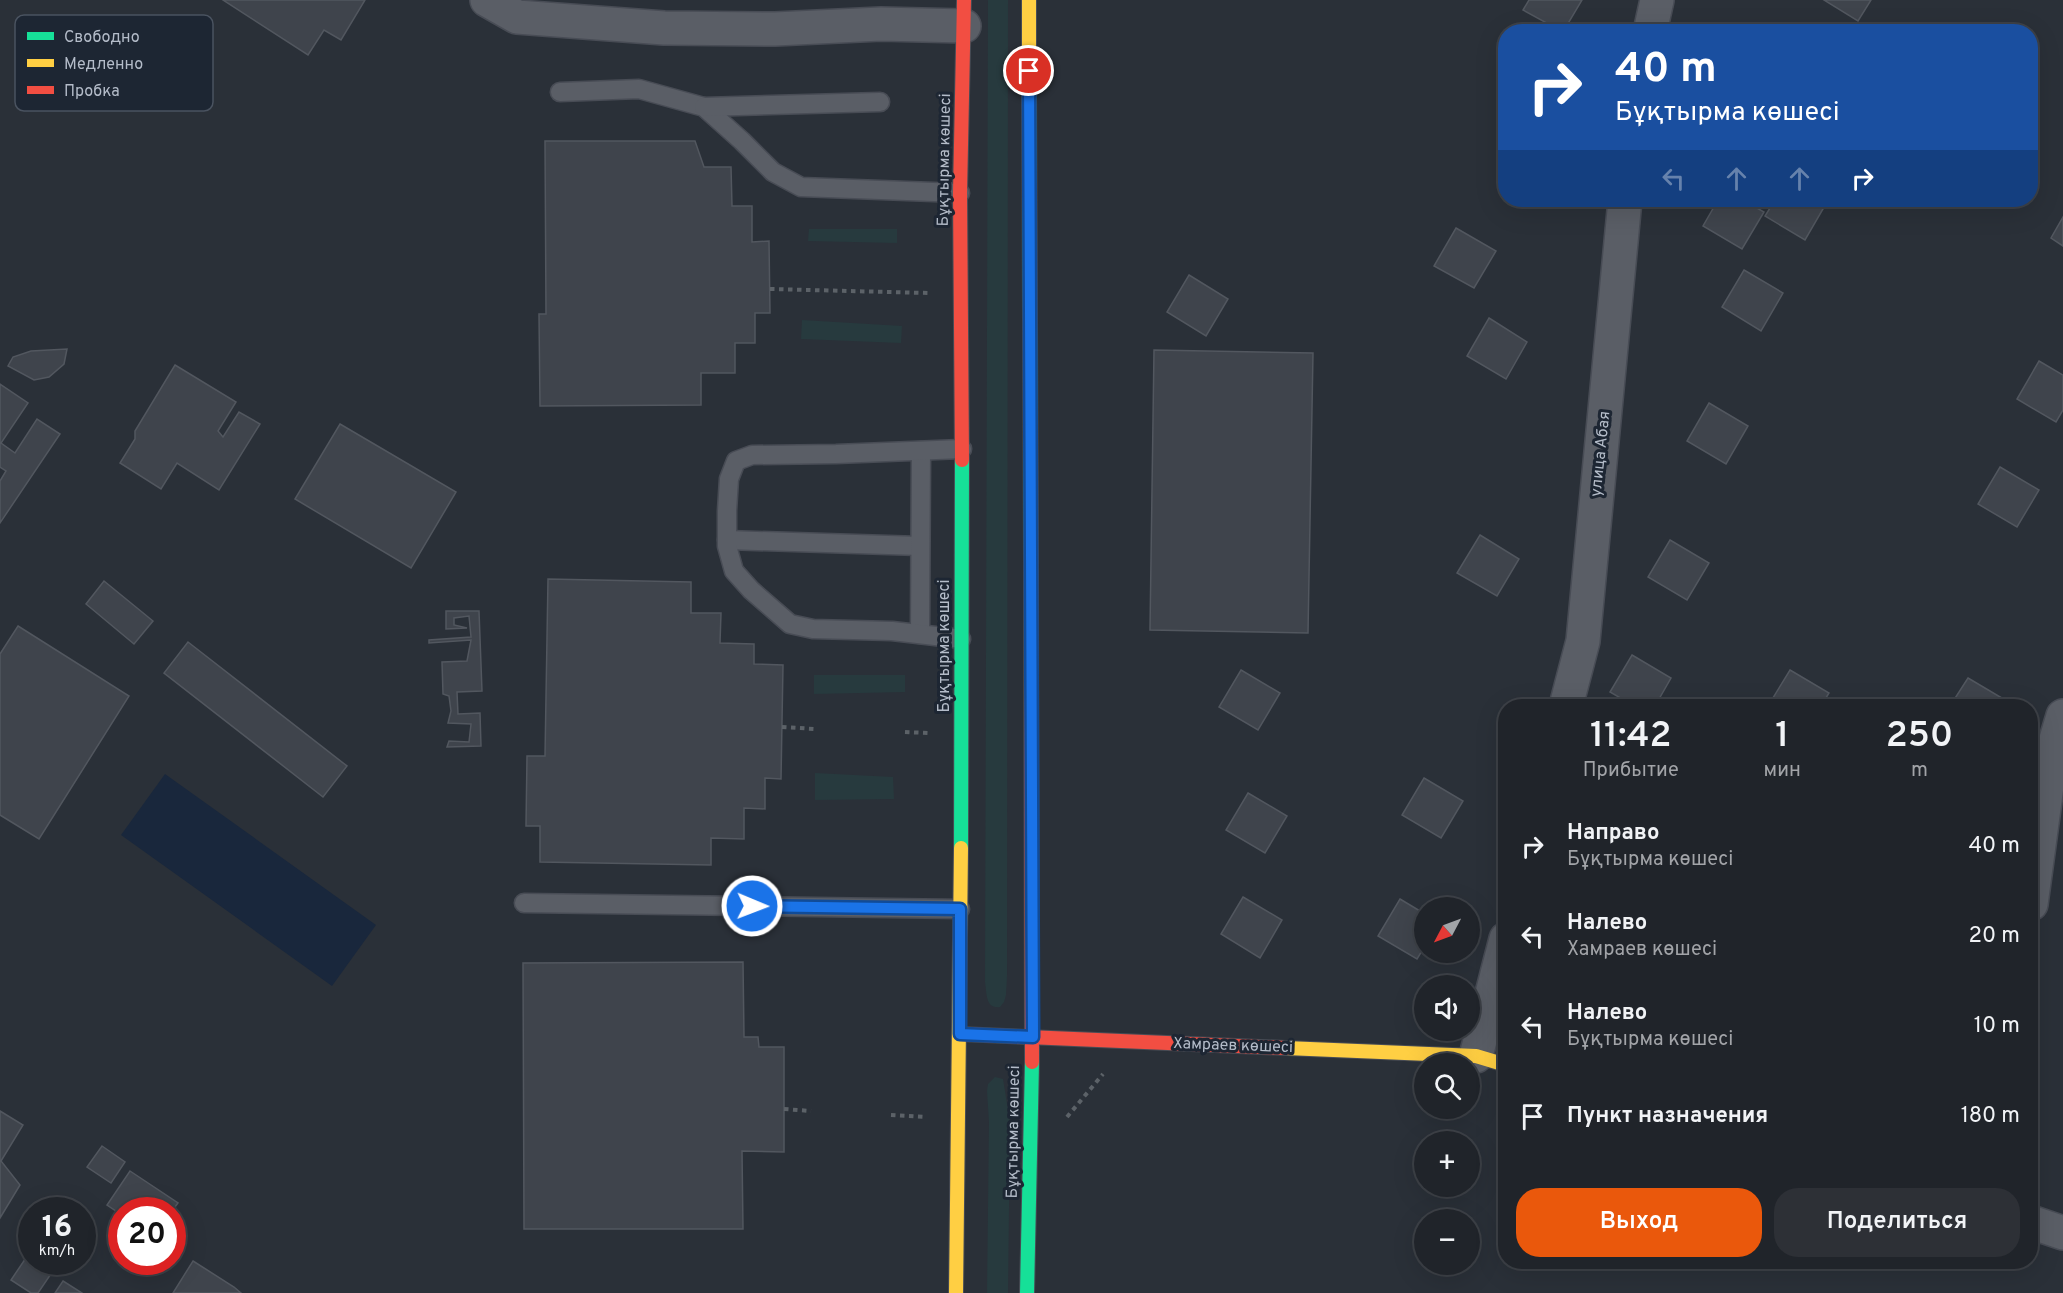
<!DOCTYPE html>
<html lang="ru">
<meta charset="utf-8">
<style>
:root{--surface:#20242a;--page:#2d3036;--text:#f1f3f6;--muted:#a2a4a8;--line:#3d4147;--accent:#ea580c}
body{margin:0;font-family:Overpass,sans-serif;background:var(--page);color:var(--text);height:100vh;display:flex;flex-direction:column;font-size:22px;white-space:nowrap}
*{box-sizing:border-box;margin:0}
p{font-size:20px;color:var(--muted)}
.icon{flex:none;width:33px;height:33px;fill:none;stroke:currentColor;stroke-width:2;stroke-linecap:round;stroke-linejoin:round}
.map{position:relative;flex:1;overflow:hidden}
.sheet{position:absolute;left:1498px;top:699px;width:540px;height:570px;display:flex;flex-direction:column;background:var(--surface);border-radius:24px;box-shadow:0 6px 24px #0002,0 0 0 2px var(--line)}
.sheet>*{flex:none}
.guide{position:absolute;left:1498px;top:24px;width:540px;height:183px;border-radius:24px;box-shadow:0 6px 24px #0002,0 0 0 2px var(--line);background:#1a4fa0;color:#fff;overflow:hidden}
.needle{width:39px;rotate:229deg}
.tools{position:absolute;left:1414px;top:897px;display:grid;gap:12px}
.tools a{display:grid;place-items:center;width:66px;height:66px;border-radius:50%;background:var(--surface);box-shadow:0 6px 24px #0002,0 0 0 2px var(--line);font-size:30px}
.speed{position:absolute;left:18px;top:1197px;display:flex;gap:12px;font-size:30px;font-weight:700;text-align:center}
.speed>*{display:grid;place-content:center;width:78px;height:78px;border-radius:50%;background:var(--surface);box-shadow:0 6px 24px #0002,0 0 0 2px var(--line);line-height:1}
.speed small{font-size:15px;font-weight:400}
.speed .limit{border:9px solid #d22;background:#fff;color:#111}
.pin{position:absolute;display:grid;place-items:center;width:51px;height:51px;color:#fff;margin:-26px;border:3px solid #fff;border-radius:50%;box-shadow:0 2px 6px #0007}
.me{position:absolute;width:66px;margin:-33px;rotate:91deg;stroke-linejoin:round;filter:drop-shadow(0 0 4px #0008)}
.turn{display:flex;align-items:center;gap:21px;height:126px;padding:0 18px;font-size:27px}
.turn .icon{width:78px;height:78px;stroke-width:2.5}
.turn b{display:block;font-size:42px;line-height:51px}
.lanes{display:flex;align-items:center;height:57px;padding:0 18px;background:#0003;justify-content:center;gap:30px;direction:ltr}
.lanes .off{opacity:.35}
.eta{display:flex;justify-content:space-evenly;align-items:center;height:102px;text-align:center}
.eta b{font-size:36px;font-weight:600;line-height:42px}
.cta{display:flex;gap:12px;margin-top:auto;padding:12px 18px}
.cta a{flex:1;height:69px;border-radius:24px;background:var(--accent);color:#fff;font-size:24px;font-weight:600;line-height:69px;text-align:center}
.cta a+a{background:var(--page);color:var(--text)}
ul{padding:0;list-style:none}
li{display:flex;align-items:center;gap:18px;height:90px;padding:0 18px}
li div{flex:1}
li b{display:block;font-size:22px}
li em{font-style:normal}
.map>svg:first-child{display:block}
</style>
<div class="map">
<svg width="2063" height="1293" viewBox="0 0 2063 1293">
<rect width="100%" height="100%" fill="#2a3038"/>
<g fill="#273a3e">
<path d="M988,0H1008L1007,976L1006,995L1004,1002L1000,1007C985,1009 987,993 985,982Z"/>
<polygon points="809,229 897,229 897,243 808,241"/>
<polygon points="802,320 902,326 901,343 801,339"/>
<polygon points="814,675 905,675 905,692 814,694"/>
<polygon points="815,773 893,777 894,799 815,800"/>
<polygon points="995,1077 1003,1079 1010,1122 1008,1293 987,1293 989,1122 987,1091 988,1084"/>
</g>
<polygon fill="#19273c" points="165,774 376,925 332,986 121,835"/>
<g fill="#3f444c" stroke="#52575f" stroke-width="1.5">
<polygon points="223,0 365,0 341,40 324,30 308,55"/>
<polygon points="1529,0 1582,0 1563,32 1523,10"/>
<polygon points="1824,0 1871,0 1858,21"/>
<polygon points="545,141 695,141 704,167 731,167 732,206 752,206 752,242 769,241 770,313 755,313 755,343 735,343 735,373 701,373 701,405 540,406 539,314 546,314"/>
<polygon points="1718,200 1743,200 1764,212 1742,249 1703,226"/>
<polygon points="1775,200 1822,200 1827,202 1805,240 1765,216"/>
<polygon points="2063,217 2063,246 2051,238"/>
<polygon points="1456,228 1496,251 1474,288 1434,266"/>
<polygon points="1744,270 1783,293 1761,331 1722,307"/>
<polygon points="1189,275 1228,299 1206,336 1167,312"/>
<polygon points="1489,318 1527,342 1506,379 1467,356"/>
<polygon points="67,349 64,364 49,377 34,380 8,366 13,357 31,351"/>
<polygon points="1154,350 1313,353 1308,633 1150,630"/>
<polygon points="2039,361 2063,375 2063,410 2056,422 2017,399"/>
<polygon points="175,365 236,402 218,431 223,437 239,412 260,424 219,490 177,463 161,489 120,463 135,439 135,431"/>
<polygon points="0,384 28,403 1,443 15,453 37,419 60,434 0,523 0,481 6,471 0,467"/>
<polygon points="1709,403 1748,426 1726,464 1687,441"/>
<polygon points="340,424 456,492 411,568 295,499"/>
<polygon points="2000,467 2039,490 2017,527 1978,504"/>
<polygon points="1480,535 1519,559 1497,596 1457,573"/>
<polygon points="1670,540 1709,563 1687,600 1648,577"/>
<polygon points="548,579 691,582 691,613 721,613 720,643 754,644 754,664 783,665 781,779 765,778 765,809 744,808 744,839 711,838 711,865 540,862 540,826 526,826 527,756 545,756"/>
<polygon points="104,581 153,621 134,644 86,604"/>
<polygon points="446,611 479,611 482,691 457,692 458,714 480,713 481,746 447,747 449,741 469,742 471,724 448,723 451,711 449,696 443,694 442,662 467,661 471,640 429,643 429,640 471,637 469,616 454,618 454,625 467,628 446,629"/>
<polygon points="18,626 129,696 39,839 0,815 0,654"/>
<polygon points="188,642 347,766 323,797 164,673"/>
<polygon points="1632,655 1671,678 1655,706 1634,706 1610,692"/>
<polygon points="1241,670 1280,693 1258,730 1219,707"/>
<polygon points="1790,670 1829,693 1821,706 1768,706"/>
<polygon points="1968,678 2007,701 2004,706 1950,706"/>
<polygon points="1424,778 1463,801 1441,838 1402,815"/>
<polygon points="1248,793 1287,816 1265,853 1226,830"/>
<polygon points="1243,897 1282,920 1260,958 1221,934"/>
<polygon points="1400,899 1425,914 1425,946 1417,959 1378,936"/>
<polygon points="743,962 744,1037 758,1037 759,1047 784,1047 784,1152 742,1151 743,1229 524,1229 523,963"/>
<polygon points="0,1111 23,1125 1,1161 20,1185 0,1218"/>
<polygon points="102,1146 125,1162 111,1183 87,1167"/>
<polygon points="130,1171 178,1203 172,1211 122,1210 122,1215 107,1205"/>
<polygon points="32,1249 32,1262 59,1262 38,1293 31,1293 11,1280"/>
<polygon points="193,1261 234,1287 241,1293 173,1293"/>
<polygon points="63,1281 82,1293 55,1293"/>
</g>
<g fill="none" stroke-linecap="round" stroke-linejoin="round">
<defs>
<g id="lane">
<polyline points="560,92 639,89 704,107 742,141 773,172 801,187 960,193"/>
<polyline points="704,107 880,102"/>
<polyline points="727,540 920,546"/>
<polyline points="920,634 921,451"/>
<polyline points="961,639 892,631 813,629 790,624 751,590 734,571 727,546 727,511 729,479 736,461 752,455 836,454 962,449"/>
<polyline points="524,903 960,909"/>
</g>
<g id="street">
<polyline points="487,0 517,17 664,28 775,29 881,24 964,26"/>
<polyline points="1650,32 1657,0"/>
<polyline points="1566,706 1583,641 1625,200"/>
<polyline points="2031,904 2051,756 2063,716"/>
<polyline points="1476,1056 1506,939"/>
<polyline points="2031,1222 2063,1233"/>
</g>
<g id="fast">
<polyline points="1029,77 1031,562"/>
<polyline points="961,848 962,460"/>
<polyline points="1027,1293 1032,1062"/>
</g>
<g id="slow">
<polyline points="1029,0 1029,77"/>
<polyline points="1286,1048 1476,1056 1506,1065"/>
<polyline points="956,1293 961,848"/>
</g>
<g id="jam">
<polyline points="962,460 960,193 964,0"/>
<polyline points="1031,562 1032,1062"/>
<polyline points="960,1034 1286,1048"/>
</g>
</defs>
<use href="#lane" stroke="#484c55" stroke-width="21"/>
<use href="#street" stroke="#484c55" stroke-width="36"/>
<use href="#fast" stroke="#484c55" stroke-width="16"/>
<use href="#slow" stroke="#484c55" stroke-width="16"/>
<use href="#jam" stroke="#484c55" stroke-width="16"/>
<g stroke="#5c6268" stroke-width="4" stroke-dasharray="4.5 4.5" stroke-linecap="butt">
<polyline points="770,289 928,293"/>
<polyline points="782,727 815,729"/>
<polyline points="905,732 928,733"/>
<polyline points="784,1109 811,1111"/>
<polyline points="891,1115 926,1117"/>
<polyline points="1067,1117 1103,1074"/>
</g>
<use href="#lane" stroke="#5a5e66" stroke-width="18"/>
<use href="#street" stroke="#5a5e66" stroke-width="33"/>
<use href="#fast" stroke="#16e098" stroke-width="14"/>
<use href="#slow" stroke="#ffcf43" stroke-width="14"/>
<use href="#jam" stroke="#f24e42" stroke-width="14"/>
</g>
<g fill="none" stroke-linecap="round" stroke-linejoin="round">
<defs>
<polyline id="route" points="752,906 960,909 960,1034 1033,1037 1029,71"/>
</defs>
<use href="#route" stroke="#114b97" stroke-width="15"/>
<use href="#route" stroke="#1a73e8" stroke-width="10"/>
</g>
<g text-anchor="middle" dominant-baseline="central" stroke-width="6" stroke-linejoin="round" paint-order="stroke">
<g font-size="16" fill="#b4bcc9" stroke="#1d2633">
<text transform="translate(945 160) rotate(-89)">Бұқтырма көшесі</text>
<text transform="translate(1601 454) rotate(-84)">улица Абая</text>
<text transform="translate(945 646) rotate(-90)">Бұқтырма көшесі</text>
<text transform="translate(1233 1046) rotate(2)">Хамраев көшесі</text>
<text transform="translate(1014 1132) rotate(-89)">Бұқтырма көшесі</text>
</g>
</g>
<rect x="15" y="15" width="198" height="96" rx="9" fill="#1d2633" stroke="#4a5360" stroke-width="1.5"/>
<rect x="27" y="32" width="27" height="8" fill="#16e098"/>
<rect x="27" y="59" width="27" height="8" fill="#ffcf43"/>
<rect x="27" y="86" width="27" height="8" fill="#f24e42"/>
<g font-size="16" fill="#b4bcc9">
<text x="64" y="42">Свободно</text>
<text x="64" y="69">Медленно</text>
<text x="64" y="96">Пробка</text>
</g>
</svg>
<div class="tools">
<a><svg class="needle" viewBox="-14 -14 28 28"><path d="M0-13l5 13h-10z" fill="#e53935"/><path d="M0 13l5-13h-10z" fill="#a2a4a8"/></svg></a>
<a><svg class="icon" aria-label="sound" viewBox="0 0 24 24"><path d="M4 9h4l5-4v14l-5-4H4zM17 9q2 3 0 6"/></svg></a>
<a><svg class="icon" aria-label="search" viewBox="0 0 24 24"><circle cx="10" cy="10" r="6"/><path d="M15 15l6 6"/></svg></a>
<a>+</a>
<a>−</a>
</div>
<div class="speed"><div>16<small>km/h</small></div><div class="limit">20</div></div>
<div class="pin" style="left:1029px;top:71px;background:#d93025"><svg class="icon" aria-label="arrive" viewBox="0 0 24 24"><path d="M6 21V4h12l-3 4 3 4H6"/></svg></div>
<svg class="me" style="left:752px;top:906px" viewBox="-20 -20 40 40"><circle r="17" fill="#1a73e8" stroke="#fff" stroke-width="3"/><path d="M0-11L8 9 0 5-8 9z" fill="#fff"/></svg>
<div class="guide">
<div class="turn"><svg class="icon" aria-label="right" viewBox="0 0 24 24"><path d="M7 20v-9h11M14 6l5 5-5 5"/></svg><div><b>40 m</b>Бұқтырма көшесі</div></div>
<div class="lanes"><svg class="icon off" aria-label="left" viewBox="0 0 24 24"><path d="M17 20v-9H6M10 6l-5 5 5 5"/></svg><svg class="icon off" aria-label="ahead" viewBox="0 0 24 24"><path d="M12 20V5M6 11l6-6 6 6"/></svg><svg class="icon off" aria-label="ahead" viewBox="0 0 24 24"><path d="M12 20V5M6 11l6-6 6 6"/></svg><svg class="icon" aria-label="right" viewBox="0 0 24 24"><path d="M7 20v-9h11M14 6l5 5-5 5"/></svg></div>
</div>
<section class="sheet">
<div class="eta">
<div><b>11:42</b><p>Прибытие</p></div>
<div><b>1</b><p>мин</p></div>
<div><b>250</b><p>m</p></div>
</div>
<ul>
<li><svg class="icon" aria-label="right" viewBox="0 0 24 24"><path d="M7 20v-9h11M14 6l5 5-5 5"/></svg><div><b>Направо</b><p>Бұқтырма көшесі</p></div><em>40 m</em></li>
<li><svg class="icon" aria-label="left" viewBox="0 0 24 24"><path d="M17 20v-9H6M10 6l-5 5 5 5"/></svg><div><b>Налево</b><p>Хамраев көшесі</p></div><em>20 m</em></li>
<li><svg class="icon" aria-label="left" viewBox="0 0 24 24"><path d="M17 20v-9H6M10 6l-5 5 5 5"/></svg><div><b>Налево</b><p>Бұқтырма көшесі</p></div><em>10 m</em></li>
<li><svg class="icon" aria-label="arrive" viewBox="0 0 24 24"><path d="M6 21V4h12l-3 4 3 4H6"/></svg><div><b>Пункт назначения</b></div><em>180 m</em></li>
</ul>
<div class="cta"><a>Выход</a><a>Поделиться</a></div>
</section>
</div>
